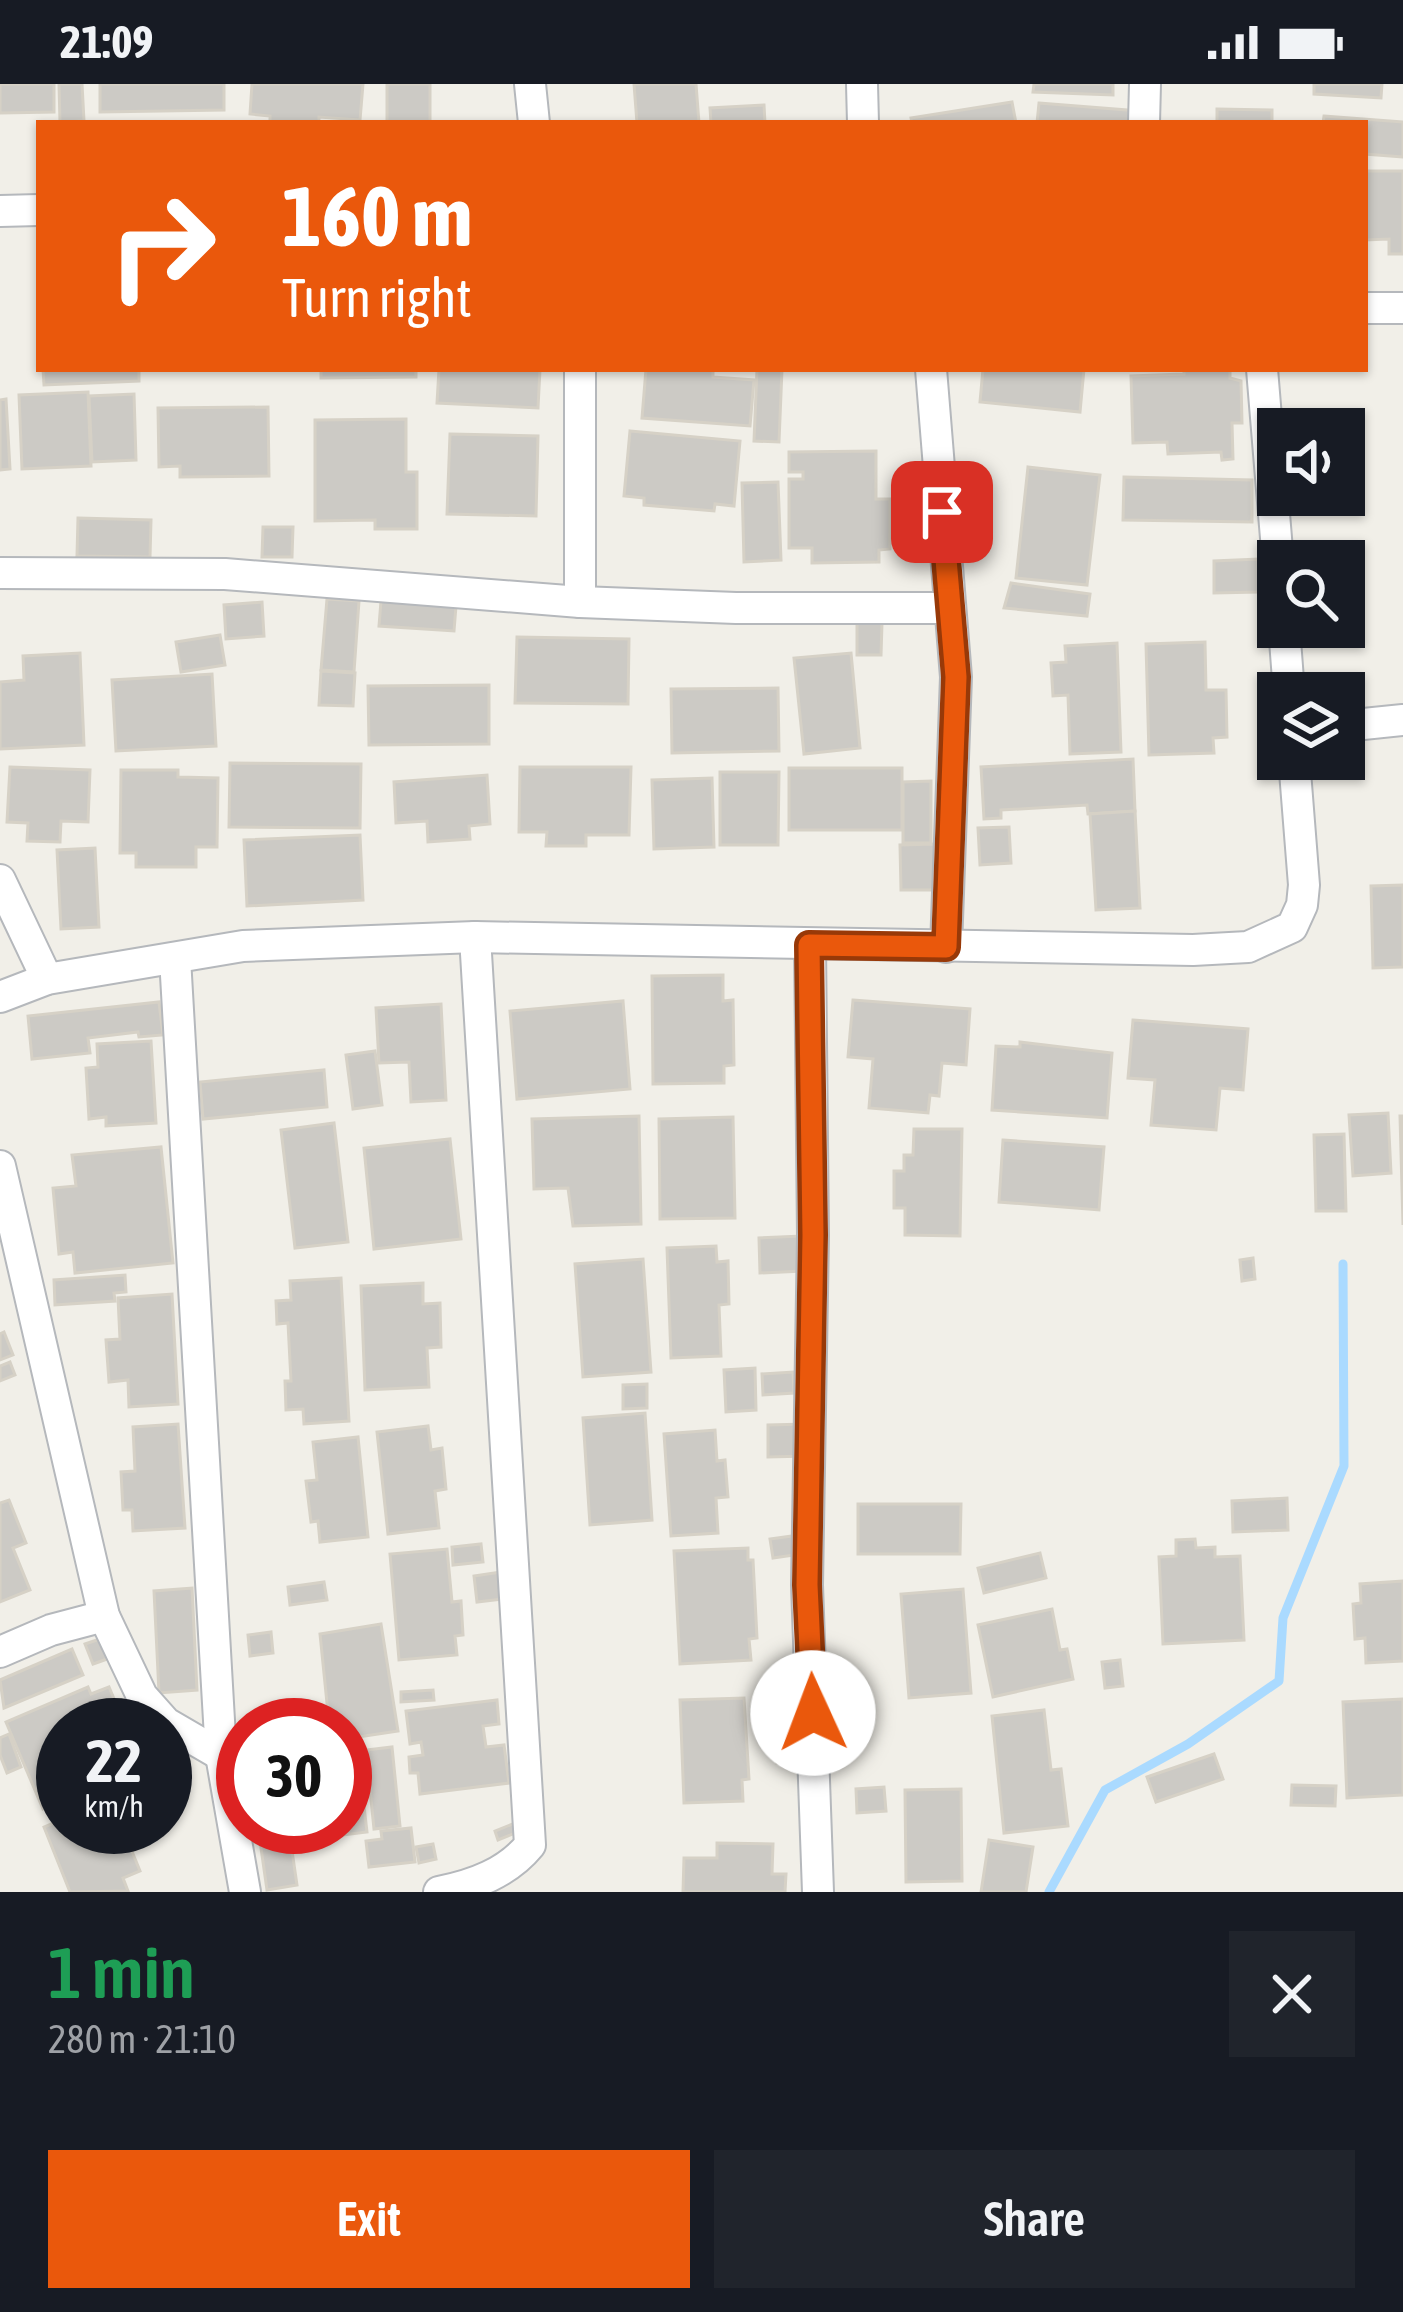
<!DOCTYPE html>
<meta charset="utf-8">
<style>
:root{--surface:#171b24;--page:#20242c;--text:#f1f3f6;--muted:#9ea1a6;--accent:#ea580c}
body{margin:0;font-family:"Asap Condensed",sans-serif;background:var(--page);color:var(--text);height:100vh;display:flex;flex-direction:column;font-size:45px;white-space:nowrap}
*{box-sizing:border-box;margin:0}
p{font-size:39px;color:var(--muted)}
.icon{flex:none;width:66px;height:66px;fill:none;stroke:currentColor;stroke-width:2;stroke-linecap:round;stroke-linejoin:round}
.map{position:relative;height:1808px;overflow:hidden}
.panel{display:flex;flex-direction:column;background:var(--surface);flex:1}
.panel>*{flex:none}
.top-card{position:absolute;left:36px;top:36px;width:1332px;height:252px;border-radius:0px;box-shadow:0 3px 9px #0004;background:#ea580c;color:#fff;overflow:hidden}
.fabs{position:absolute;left:1257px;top:324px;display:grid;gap:24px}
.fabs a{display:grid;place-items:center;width:108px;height:108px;border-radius:0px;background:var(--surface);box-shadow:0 3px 9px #0004;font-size:60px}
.speed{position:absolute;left:36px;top:1614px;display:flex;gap:24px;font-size:60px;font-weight:700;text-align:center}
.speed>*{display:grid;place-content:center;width:156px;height:156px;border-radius:50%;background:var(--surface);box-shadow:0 3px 9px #0004;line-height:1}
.speed small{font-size:30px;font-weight:400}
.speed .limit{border:18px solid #d22;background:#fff;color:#111}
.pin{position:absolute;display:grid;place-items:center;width:102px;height:102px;color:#fff;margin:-51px;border-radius:24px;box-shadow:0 6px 18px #0006}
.me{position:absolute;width:132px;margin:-66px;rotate:358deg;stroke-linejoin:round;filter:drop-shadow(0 0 9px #0008)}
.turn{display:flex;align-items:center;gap:42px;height:252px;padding:0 48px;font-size:54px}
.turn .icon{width:156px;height:156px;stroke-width:2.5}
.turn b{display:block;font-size:84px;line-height:102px}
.round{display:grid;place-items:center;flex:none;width:126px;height:126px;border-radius:0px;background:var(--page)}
.head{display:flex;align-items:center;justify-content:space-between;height:204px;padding:0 48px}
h1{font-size:72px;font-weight:600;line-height:90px;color:#1e9e55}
.action{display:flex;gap:24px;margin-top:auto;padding:24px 48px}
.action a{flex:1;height:138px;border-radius:0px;background:var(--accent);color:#fff;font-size:48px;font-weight:600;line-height:138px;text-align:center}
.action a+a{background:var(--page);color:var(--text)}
.status{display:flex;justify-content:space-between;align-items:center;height:84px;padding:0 60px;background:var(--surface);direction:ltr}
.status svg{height:33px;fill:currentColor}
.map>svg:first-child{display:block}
</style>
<div class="status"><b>21:09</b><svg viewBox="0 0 49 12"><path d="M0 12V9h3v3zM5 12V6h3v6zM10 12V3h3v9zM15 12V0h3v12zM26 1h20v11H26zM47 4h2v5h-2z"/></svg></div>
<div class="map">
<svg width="1403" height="1808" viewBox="0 0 1403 1808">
<rect width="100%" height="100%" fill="#f1efe8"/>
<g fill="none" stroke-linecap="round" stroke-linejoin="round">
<polyline stroke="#aadaff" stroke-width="9" points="1049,1808 1105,1706 1188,1660 1279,1597 1283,1534 1344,1382 1343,1180"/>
</g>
<g fill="#cccac5" stroke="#d6d1c6" stroke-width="3">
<polygon points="0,0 54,0 54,28 0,29"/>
<polygon points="59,0 82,0 84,37 60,38"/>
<polygon points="100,0 224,0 224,26 100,28"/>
<polygon points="252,0 363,0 360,36 319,33 319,39 270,39 270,32 250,30"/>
<rect x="387" y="0" width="43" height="39"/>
<polygon points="634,0 696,0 699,39 637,39"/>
<polygon points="1034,0 1113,0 1113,11 1033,8"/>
<polygon points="1314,0 1382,0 1381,14 1314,10"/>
<polygon points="1012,18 1016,39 912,39 911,34"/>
<polygon points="1039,19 1139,27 1138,39 1037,39"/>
<polygon points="764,21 765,39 711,39 710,24"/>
<polygon points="1217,25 1272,26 1272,39 1217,39"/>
<polygon points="1324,32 1403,38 1403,73 1365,70 1365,39 1323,39"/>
<polygon points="1365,87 1403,87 1403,170 1389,170 1389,155 1365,156"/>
<polygon points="43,285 139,285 139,297 44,301"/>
<polygon points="321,285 416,285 416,293 321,294"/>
<polygon points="439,285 540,285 538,324 437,319"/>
<polygon points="646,285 713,285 713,293 754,296 750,342 642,334"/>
<polygon points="757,285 782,285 779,358 754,357"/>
<polygon points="983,285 1084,285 1080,328 980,318"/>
<polygon points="1184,285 1230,285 1230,294 1241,297 1242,339 1232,339 1233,375 1222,376 1221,368 1168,370 1167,358 1133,359 1131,292 1184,290"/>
<polygon points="88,308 91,382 22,385 19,311"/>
<polygon points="134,310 136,376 92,378 89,312"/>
<polygon points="6,315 10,385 0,386 0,316"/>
<polygon points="268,323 269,392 180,393 180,382 159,383 158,324"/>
<polygon points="406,335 406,388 417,388 417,445 375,445 375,436 315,437 315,336"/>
<polygon points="630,347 740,357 734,422 715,420 714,427 644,421 644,414 624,412"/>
<polygon points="450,350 538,352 536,432 447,430"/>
<polygon points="876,367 876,415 890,415 890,465 879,466 879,478 812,479 812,464 789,464 789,395 803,395 803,388 789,388 789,368"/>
<polygon points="1028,383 1100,391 1087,501 1016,494"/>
<polygon points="1124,393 1252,396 1252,438 1123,436"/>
<polygon points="778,398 781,476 744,478 742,399"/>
<polygon points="78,434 151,436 150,473 77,472"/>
<polygon points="263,443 293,443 292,473 262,473"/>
<polygon points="1258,475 1259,508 1214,509 1214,477"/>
<polygon points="1011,499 1090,510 1087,532 1004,524"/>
<polygon points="327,515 359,517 354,588 321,586"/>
<polygon points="381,517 456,522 454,547 379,542"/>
<polygon points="262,518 264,552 226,555 224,521"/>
<polygon points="857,539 882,539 881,571 857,571"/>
<polygon points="220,551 225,581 181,588 176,558"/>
<polygon points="517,553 629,555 628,620 515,619"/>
<polygon points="1205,558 1206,606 1226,606 1227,653 1213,654 1214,669 1149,671 1146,560"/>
<polygon points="1117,559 1121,668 1070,670 1068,611 1053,612 1051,579 1066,578 1065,562"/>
<polygon points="80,569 84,661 0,665 0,598 24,596 23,572"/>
<polygon points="851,569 860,664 804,670 794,574"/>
<polygon points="321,587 355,589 353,622 319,621"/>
<polygon points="212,590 216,662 116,667 112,596"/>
<polygon points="489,601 489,660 369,661 368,602"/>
<polygon points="778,604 779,667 672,669 671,605"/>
<polygon points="1133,675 1135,727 1088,730 1087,721 1001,726 1001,734 984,735 981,683"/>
<polygon points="230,679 361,680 360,744 229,743"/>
<polygon points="10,683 90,686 88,738 61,737 60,758 27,757 28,739 7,738"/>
<polygon points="520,683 631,683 629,751 586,751 586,762 546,762 547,748 519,748"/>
<rect x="789" y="684" width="113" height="62"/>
<polygon points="121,686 178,686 178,693 218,694 217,763 196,763 196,783 136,783 136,769 120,769"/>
<polygon points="720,688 779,688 778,761 720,761"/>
<polygon points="487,691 490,740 469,742 470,755 428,758 427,737 396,739 394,698"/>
<polygon points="712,694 714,763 654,765 652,696"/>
<polygon points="931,697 931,759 903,759 903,698"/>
<polygon points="1135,727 1140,824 1096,826 1090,730"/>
<polygon points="1009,743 1011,779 980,781 978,744"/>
<polygon points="360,751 363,816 247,822 244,756"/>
<polygon points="935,760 935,806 901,806 900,761"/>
<polygon points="95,764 99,843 61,845 57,766"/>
<polygon points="1403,801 1403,883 1373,884 1371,802"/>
<polygon points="723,891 723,917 733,916 734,981 724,982 724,999 653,1000 652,892"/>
<polygon points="853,916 970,925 966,981 942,979 939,1012 930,1011 928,1029 869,1024 873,975 848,973"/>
<polygon points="623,917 630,1005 517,1015 510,927"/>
<polygon points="159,918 163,951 139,953 138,948 88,954 90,969 32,975 28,932"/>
<polygon points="441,920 446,1016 411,1018 409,978 379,979 376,924"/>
<polygon points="1133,936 1248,945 1243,1006 1220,1004 1216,1046 1151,1041 1155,996 1128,994"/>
<polygon points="151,957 156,1039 106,1042 106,1033 89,1035 86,984 98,983 97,960"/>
<polygon points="1020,958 1112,969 1107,1034 992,1026 996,962 1020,963"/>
<polygon points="375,967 382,1021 353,1025 346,971"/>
<polygon points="324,986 327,1023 203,1035 200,998"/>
<polygon points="1388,1029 1391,1089 1353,1092 1349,1031"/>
<polygon points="639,1032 641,1140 573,1142 568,1104 534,1105 532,1035"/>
<polygon points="1400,1032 1403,1032 1403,1141"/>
<polygon points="733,1033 735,1134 660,1135 659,1035"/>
<polygon points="334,1039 348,1158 295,1164 281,1046"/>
<polygon points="914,1045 962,1045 960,1152 905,1151 905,1124 894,1124 894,1087 904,1087 904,1071 913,1071"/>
<polygon points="1344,1050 1346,1127 1316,1127 1314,1051"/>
<polygon points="450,1055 461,1155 374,1165 364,1064"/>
<polygon points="1003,1056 1104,1063 1099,1126 999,1118"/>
<polygon points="161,1063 173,1179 75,1189 73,1168 59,1170 53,1104 76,1102 72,1071"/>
<polygon points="801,1152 802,1187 760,1189 759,1154"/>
<polygon points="716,1162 717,1178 728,1177 729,1220 719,1221 721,1272 671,1274 667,1164"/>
<polygon points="1253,1174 1255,1195 1242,1197 1240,1176"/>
<polygon points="643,1175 651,1288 583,1293 575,1180"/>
<polygon points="125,1191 126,1208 114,1209 115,1217 55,1221 54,1196"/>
<polygon points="341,1194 349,1337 304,1340 303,1325 286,1326 285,1297 291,1297 288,1239 277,1240 276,1217 291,1216 290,1197"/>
<polygon points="423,1199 423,1220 440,1219 441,1263 427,1264 429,1303 365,1306 361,1202"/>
<polygon points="172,1210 178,1320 129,1323 128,1296 109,1298 106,1256 120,1255 118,1214"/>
<polygon points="4,1248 13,1271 0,1276 0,1250"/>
<polygon points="10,1278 15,1291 0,1297 0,1282"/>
<polygon points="755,1284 756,1326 726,1328 724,1286"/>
<polygon points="793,1288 794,1309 763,1311 762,1290"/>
<polygon points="647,1300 647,1324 623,1325 623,1301"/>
<polygon points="645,1329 652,1436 590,1441 583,1334"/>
<polygon points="178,1340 185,1444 133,1447 132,1426 123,1426 121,1388 135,1387 133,1343"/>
<polygon points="806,1340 807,1372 768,1373 768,1341"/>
<polygon points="428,1342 431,1366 442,1364 446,1405 435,1407 439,1444 388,1450 377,1348"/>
<polygon points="715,1346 717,1377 725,1376 728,1413 716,1414 718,1449 671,1452 664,1350"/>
<polygon points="358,1353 368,1453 320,1458 318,1437 311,1438 306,1397 317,1396 313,1358"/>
<polygon points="1287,1414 1288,1446 1233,1448 1232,1417"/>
<polygon points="9,1416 26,1459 13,1464 30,1506 0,1518 0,1419"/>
<polygon points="858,1420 961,1420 960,1470 858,1470"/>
<polygon points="792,1452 794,1471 773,1474 770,1455"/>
<polygon points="1195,1455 1196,1464 1215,1463 1215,1473 1240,1472 1244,1556 1163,1560 1159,1473 1176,1472 1176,1456"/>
<polygon points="481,1460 483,1478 453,1481 452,1463"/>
<polygon points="748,1464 748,1476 753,1476 757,1554 749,1555 751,1576 680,1580 674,1467"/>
<polygon points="447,1465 452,1518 461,1517 463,1551 455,1552 457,1571 399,1576 390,1470"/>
<polygon points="1040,1469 1046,1494 984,1509 978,1484"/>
<polygon points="501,1488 503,1515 477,1518 474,1492"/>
<polygon points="1403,1497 1403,1577 1366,1579 1365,1554 1355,1555 1353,1520 1361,1519 1360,1500"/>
<polygon points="324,1498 327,1516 290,1521 288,1503"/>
<polygon points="192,1504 197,1606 159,1609 154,1507"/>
<polygon points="963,1505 971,1609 909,1614 901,1510"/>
<polygon points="1052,1525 1060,1566 1067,1565 1073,1595 993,1613 978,1541"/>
<polygon points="381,1540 398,1647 345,1655 345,1641 334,1641 332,1628 328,1629 320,1550"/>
<polygon points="271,1548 273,1569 250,1572 248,1551"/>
<polygon points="103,1554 110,1574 93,1580 85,1560"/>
<polygon points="72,1565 83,1591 4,1624 0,1596"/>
<polygon points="1120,1576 1123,1602 1105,1604 1102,1578"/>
<polygon points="88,1603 91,1610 109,1603 125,1641 63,1641 63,1716 43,1725 6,1638"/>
<polygon points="433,1606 434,1616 401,1618 401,1608"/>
<polygon points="744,1614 749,1695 742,1696 743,1717 684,1719 680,1616"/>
<polygon points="1403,1615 1403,1711 1347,1714 1343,1618"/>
<polygon points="497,1616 499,1640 483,1642 486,1663 504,1661 509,1699 420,1710 418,1689 410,1689 409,1673 423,1671 421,1658 410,1660 406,1627"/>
<polygon points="1044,1626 1051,1686 1061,1685 1068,1742 1004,1749 992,1632"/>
<polygon points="801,1646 802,1678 777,1679 775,1647"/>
<polygon points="9,1650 21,1683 7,1689 0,1671 0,1654"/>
<polygon points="357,1662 367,1748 310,1755 310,1749 284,1752 283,1743 345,1743 345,1663"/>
<polygon points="392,1663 400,1742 374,1745 366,1666"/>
<polygon points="1214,1670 1223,1695 1156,1718 1147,1693"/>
<polygon points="1292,1701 1336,1702 1335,1722 1291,1721"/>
<polygon points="884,1703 886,1727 857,1729 856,1705"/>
<polygon points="961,1705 962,1797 906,1798 905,1706"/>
<polygon points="63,1735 63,1743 104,1743 106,1747 122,1743 140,1787 123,1794 128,1807 70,1808 44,1743"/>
<polygon points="515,1739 518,1748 498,1756 495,1747"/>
<polygon points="411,1744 415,1778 369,1783 366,1757 382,1755 381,1747"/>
<polygon points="290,1753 297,1801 267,1806 260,1757"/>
<polygon points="989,1756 1033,1763 1026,1808 981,1808"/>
<polygon points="717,1759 773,1760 772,1790 786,1790 785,1808 683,1808 684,1774 717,1774"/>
<polygon points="433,1760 436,1775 419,1779 416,1763"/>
</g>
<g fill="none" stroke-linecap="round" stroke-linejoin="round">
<defs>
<g id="minor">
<polyline points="530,0 534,39"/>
<polyline points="862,0 863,39"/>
<polyline points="1144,39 1145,0"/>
<polyline points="0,127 39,126"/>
<polyline points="1365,224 1403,224"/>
<polyline points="931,285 956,593 946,863"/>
<polyline points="1262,285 1278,478"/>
<polyline points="0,489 225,490 580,518 736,524 949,524"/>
<polyline points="580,518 580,285"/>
<polyline points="1284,543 1289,609"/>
<polyline points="1344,642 1403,636"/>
<polyline points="0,796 47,895"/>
<polyline points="810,861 813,1152 807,1501 818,1808"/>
<polyline points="175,874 221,1671 245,1808"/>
<polyline points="0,913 47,895 243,862 475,853 1193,866 1248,863 1292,843 1302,821 1304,801 1294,675"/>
<polyline points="0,1082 104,1532 142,1612 166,1639 221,1671"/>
<polyline points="0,1568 51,1546 104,1532"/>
<path d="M439,1808C474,1801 507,1789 530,1761L475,853"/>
</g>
</defs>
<use href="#minor" stroke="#b5b8bc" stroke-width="34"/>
<use href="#minor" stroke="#fff" stroke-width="30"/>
</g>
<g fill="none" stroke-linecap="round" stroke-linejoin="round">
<defs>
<polyline id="route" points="813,1629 807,1501 813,1151 809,861 946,863 956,593 942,428"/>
</defs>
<use href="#route" stroke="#983908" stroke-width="30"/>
<use href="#route" stroke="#ea580c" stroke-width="21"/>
</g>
</svg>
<div class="fabs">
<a><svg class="icon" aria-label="sound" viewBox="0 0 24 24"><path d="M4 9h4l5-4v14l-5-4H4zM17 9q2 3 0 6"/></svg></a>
<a><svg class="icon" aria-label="search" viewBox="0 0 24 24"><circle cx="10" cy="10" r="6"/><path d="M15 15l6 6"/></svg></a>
<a><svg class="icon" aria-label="layers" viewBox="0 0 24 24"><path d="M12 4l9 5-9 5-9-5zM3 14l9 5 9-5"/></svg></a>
</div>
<div class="speed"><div>22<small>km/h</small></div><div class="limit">30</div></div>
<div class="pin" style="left:942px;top:428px;background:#d93025"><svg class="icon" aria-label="arrive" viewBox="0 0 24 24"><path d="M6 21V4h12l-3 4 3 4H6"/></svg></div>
<svg class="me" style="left:813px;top:1629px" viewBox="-20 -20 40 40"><circle r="19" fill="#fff"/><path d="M0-13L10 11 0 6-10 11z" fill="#ea580c"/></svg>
<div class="top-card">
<div class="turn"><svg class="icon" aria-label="right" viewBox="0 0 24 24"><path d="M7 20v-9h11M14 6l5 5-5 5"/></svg><div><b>160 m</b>Turn right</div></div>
</div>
</div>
<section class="panel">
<div class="head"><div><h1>1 min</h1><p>280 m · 21:10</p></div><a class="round"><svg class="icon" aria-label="close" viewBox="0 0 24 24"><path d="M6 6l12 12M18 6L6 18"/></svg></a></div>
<div class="action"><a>Exit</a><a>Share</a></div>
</section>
